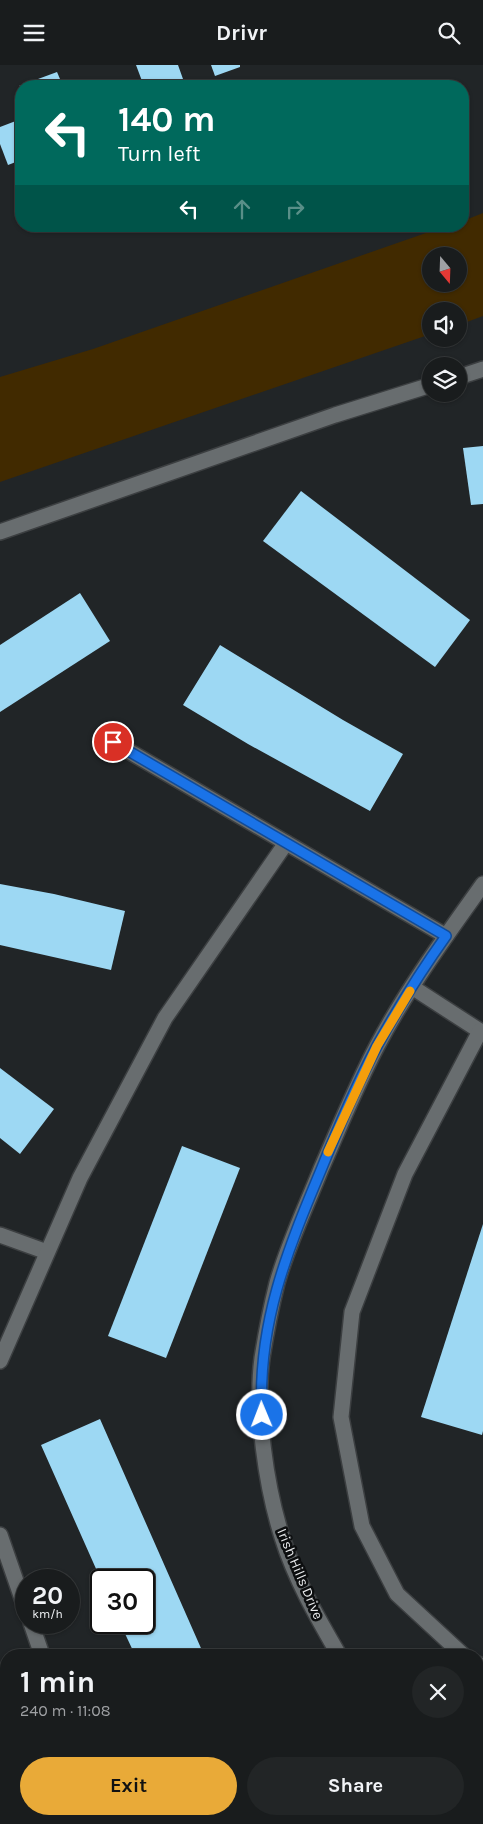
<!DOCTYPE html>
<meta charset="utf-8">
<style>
:root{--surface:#191c1d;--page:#222526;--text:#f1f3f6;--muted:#9fa1a4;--line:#373a3b;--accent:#e9aa38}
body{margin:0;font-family:Karla,sans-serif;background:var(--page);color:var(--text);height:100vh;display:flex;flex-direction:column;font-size:19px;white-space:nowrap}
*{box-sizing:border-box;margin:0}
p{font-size:16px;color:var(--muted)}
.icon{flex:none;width:28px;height:28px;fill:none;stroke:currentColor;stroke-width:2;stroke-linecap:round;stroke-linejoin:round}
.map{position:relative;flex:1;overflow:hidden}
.drawer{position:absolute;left:0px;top:1584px;width:484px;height:176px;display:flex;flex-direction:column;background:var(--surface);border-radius:20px 20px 0 0;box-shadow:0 1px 4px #0004,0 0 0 1px var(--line)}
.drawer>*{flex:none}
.hud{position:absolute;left:15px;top:15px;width:454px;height:152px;border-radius:20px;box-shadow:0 1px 4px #0004,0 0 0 1px var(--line);background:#00695c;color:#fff;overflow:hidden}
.needle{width:32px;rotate:161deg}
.tools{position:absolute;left:422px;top:182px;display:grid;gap:10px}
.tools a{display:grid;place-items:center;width:45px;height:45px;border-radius:50%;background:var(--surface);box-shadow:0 1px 4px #0004,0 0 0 1px var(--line);font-size:25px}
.speed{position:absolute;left:15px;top:1504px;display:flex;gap:10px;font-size:25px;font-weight:700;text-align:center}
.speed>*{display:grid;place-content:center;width:65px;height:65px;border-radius:50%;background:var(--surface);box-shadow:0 1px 4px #0004,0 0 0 1px var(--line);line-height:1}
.speed small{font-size:12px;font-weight:400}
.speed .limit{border:2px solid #111;border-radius:8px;background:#fff;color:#111}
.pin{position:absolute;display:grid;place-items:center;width:42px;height:42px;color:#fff;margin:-21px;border:2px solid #fff;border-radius:50%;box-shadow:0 1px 5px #0007}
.me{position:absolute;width:55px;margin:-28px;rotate:359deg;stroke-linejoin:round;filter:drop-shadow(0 0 4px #0008)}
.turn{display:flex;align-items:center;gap:18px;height:105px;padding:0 20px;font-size:22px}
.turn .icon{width:65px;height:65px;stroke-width:2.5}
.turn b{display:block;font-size:35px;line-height:42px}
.lanes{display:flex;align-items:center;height:48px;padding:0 20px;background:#0003;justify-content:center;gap:25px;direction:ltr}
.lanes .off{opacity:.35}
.round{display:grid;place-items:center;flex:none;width:52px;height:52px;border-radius:26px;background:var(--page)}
.summary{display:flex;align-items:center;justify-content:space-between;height:85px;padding:0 20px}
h1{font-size:30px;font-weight:700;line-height:38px}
.button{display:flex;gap:10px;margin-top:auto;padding:10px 20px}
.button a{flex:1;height:58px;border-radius:30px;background:var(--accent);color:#111;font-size:20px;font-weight:700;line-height:58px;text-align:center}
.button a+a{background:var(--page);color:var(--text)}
header{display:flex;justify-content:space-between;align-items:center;height:65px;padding:0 20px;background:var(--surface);font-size:22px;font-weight:700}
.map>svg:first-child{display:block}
</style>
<header><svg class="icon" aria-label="menu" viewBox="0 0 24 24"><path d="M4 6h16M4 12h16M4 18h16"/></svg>Drivr<svg class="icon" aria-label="search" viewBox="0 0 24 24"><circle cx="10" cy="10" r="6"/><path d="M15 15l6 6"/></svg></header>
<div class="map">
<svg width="483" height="1759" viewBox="0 0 483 1759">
<rect width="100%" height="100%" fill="#212527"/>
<path fill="#412a00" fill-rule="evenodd" d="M483,148V251L459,260V246H431V269L0,417V312L93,284L446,161H462L463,156ZM431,191H459V219H431Z"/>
<g fill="#9dd8f3">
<polygon points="136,0 178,0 183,14 176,17 177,21 129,21 142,16"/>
<polygon points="211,0 240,0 240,2 215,11"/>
<polygon points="57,7 63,21 19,21"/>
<polygon points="21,54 21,95 8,100 0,79 0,62"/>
<polygon points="483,381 483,439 471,440 463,383"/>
<polygon points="301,426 470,555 435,602 263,476"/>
<polygon points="80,528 110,576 0,647 0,580"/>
<polygon points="220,580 343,655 403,689 370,746 248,679 183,640"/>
<polygon points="0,819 54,829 125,846 111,905 0,880"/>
<polygon points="0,1003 54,1044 20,1089 0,1073"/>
<polygon points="182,1081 240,1103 166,1293 108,1271"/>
<polygon points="483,1159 483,1366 482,1370 421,1352"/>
<polygon points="100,1354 204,1590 135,1590 120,1558 144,1558 144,1515 101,1515 41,1380"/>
</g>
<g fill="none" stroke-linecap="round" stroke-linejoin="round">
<defs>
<g id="minor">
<polyline points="459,312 483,304"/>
<polyline points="0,467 335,350 431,320"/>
<polyline points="113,677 446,871"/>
<polyline points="412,922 483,968"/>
<polyline points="0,1170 47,1187"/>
<polyline points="0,1296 80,1113 165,953 286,778"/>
<polyline points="0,1470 26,1545"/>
<polyline points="31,1558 42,1590"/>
<path d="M339,1590C317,1552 295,1514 282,1472C266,1421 255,1346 262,1293C266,1268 271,1242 277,1218C288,1179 306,1142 321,1104C339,1063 356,1021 377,981C407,924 446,871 483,819"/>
<polyline points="463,1590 397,1529 362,1461 341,1352 352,1247 405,1109 480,966"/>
<polyline points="478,1599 483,1603"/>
<polyline points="99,1754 101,1759"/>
<polyline points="418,1754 420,1759"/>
<polyline points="459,1754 460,1759"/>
<polyline points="327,1759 341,1754"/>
</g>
</defs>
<use href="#minor" stroke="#3c3f41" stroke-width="18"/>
<use href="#minor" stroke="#686d6f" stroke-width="15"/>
</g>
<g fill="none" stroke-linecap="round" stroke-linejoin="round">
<defs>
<path id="route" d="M113,677L446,871C421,906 398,943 377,981C356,1021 338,1063 321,1105C287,1186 257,1260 262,1350"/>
</defs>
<use href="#route" stroke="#114b97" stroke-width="12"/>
<use href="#route" stroke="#1a73e8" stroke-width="9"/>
<polyline stroke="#f59e0b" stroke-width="9" points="328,1087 377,981 410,926"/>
</g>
<g text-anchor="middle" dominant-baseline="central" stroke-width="5" stroke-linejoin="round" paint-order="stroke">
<g font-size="14" fill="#e9ebed" stroke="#0c0e0f">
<text transform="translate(300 1509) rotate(67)">Irish Hills Drive</text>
</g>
</g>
</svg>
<div class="tools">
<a><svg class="needle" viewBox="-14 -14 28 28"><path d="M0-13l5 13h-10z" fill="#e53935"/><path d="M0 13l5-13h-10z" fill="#9fa1a4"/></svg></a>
<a><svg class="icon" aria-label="sound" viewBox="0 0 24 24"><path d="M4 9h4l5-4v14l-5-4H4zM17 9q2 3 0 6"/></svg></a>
<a><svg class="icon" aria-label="layers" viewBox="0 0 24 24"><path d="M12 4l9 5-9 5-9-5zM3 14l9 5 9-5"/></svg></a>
</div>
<div class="speed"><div>20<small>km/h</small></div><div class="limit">30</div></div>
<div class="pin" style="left:113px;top:677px;background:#d93025"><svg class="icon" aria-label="arrive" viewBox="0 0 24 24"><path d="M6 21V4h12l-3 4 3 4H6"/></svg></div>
<svg class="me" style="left:262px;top:1350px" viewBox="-20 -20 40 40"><circle r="17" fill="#1a73e8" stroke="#fff" stroke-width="3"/><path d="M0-11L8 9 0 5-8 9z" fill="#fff"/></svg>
<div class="hud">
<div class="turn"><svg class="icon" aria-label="left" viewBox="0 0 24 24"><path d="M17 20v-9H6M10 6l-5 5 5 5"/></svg><div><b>140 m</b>Turn left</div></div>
<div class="lanes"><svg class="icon" aria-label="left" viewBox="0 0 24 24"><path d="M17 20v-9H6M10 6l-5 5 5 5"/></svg><svg class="icon off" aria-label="ahead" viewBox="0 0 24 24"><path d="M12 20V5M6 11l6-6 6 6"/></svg><svg class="icon off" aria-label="right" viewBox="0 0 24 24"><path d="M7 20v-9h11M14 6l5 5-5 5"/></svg></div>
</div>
<section class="drawer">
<div class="summary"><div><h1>1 min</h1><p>240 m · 11:08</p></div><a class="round"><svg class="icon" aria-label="close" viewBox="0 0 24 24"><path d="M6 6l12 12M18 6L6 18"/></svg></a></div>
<div class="button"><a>Exit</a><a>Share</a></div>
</section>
</div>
